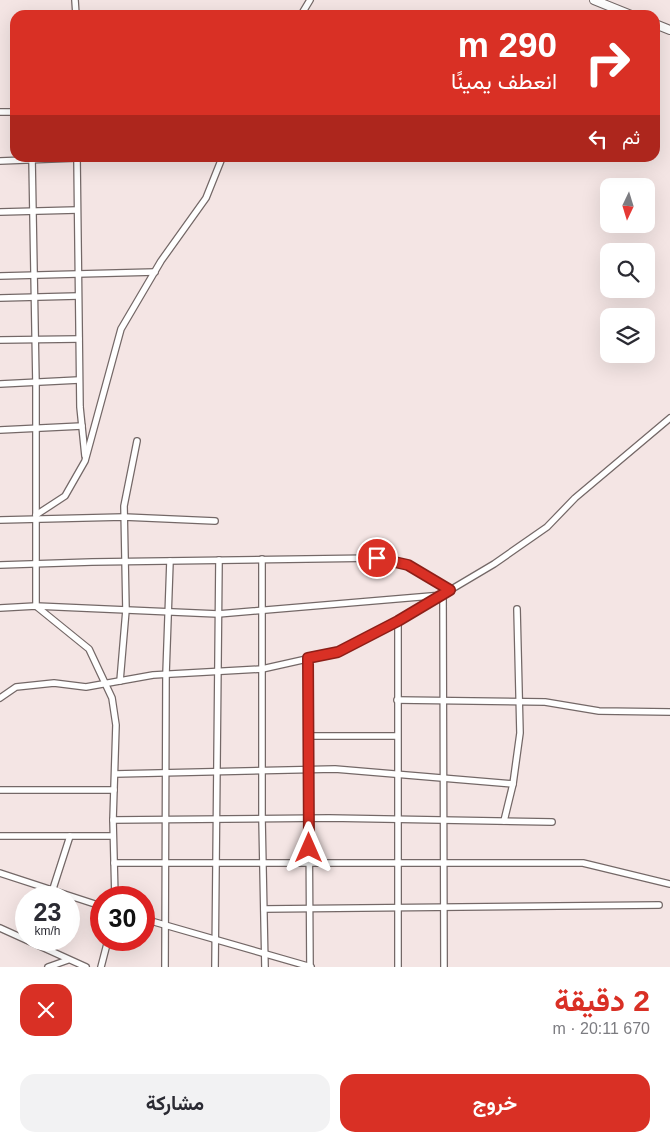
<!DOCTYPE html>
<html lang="ar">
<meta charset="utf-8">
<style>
:root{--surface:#fff;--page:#f2f2f3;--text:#2b2b33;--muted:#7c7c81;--accent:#d93025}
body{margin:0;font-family:Helvetica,Vazirmatn,sans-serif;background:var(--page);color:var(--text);direction:rtl;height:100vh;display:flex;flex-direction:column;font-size:19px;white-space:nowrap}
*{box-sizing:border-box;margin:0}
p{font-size:16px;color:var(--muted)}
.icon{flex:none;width:28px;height:28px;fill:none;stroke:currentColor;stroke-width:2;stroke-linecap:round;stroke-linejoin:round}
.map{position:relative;height:967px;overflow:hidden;direction:ltr}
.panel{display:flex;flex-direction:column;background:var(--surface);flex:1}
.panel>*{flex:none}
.hud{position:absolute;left:10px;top:10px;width:650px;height:152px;border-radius:15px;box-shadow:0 5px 20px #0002;direction:rtl;background:#d93025;color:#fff;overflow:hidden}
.needle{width:32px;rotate:184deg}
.controls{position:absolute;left:600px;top:178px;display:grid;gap:10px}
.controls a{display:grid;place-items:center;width:55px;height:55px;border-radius:10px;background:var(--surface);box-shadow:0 5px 20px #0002;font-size:25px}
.speed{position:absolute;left:15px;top:886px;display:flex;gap:10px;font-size:25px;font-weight:700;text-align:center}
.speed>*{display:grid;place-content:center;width:65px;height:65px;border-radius:50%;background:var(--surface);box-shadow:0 5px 20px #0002;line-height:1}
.speed small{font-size:12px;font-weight:400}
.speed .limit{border:8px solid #d22;background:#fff;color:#111}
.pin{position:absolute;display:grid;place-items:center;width:42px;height:42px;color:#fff;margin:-21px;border:2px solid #fff;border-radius:50%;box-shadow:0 1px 5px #0007}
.me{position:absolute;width:55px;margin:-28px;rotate:0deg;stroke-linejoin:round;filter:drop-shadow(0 0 4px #0008)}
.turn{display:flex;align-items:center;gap:18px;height:105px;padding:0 20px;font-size:22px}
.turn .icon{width:65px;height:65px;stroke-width:2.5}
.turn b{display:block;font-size:35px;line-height:42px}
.then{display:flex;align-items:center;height:48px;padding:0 20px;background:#0003;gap:10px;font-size:19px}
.round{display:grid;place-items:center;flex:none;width:52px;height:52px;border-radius:15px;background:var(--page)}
.overview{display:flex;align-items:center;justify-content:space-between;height:85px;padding:0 20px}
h1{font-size:30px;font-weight:700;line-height:38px;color:var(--accent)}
.primary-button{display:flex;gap:10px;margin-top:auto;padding:10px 20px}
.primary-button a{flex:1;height:58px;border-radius:15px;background:var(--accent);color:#fff;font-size:20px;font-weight:700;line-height:58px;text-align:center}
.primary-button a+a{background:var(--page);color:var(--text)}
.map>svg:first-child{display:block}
</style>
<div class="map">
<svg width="670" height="967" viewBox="0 0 670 967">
<rect width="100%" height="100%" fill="#f4e5e4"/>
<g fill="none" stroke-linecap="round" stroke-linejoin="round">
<defs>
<g id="minor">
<polyline points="75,0 76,15"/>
<polyline points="301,15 310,0"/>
<polyline points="0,112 15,112"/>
<polyline points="32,158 36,384 36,606 89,649 112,698 116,725 113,820 115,898"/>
<polyline points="77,158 80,407 85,456"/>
<polyline points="0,161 77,158"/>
<polyline points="0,212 77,210"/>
<polyline points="0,276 155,272"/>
<polyline points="0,298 78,296"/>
<polyline points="0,340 79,339"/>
<polyline points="0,384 79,380"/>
<polyline points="0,430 82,426"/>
<polyline points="36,515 65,496 85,461 121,329 161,261 206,198 222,158"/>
<polyline points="0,520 124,517 215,521"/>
<polyline points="262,559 262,819 265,967"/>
<polyline points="0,565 92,562 377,558 409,565 451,590"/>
<polyline points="0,608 36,606 218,614 443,595 444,967"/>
<polyline points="398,621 398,967"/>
<polyline points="308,658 310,967"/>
<polyline points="120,681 126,610 124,506 137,441"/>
<polyline points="0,698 16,687 54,683 86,687 153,675 262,669 338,652 398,621 494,564 547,527 575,498 670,418"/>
<polyline points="397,700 545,702 599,711 670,712"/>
<polyline points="308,736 397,736"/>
<polyline points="115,774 335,769 513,784"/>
<polyline points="0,790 114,790"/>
<polyline points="113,820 329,818 552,822"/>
<polyline points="504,821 513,784 520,733 517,609"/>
<polyline points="0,836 113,836"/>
<polyline points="114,863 583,863 670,884"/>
<polyline points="0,873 101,906"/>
<polyline points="50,898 70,836"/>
<polyline points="264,909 659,905"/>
<polyline points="144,919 311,967"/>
<polyline points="0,928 86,967"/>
<polyline points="48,967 68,960"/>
<polyline points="101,967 108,940"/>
<polyline points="165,967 166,674 170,561"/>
<polyline points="215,967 219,560"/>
</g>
<g id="highway">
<polyline points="594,0 631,15"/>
<polyline points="655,24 670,30"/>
</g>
</defs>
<use href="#minor" stroke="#746867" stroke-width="8"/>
<use href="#highway" stroke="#746867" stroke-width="10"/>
<use href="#minor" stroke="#fff" stroke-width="5.5"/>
<use href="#highway" stroke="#fff" stroke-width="8"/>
</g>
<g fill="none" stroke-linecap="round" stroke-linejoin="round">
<defs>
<polyline id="route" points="309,848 308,658 338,652 398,621 450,590 408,565 377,558"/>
</defs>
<use href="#route" stroke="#8d1f18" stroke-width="12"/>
<use href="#route" stroke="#d93025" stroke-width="9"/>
</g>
</svg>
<div class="controls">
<a><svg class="needle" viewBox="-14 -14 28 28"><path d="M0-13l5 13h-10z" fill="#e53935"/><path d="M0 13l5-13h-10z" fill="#7c7c81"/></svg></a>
<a><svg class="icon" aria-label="search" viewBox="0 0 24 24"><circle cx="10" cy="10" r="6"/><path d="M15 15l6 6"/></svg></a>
<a><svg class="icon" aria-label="layers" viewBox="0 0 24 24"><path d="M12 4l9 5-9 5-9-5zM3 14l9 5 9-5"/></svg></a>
</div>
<div class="speed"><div>23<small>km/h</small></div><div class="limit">30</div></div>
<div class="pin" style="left:377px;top:558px;background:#d93025"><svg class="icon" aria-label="arrive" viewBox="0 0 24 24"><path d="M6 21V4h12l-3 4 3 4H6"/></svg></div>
<svg class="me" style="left:309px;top:848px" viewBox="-20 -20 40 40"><path d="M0-17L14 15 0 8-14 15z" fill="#d93025" stroke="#fff" stroke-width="4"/></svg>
<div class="hud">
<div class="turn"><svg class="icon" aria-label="right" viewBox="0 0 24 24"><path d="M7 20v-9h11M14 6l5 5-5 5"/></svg><div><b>290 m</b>انعطف يمينًا</div></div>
<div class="then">ثم<svg class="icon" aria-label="left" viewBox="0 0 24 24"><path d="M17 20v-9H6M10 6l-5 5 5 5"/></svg></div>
</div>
</div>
<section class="panel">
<div class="overview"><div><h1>2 دقيقة</h1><p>670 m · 20:11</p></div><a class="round" style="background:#d93025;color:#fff"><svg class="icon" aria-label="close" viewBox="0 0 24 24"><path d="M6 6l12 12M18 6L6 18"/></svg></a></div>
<div class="primary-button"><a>خروج</a><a>مشاركة</a></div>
</section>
